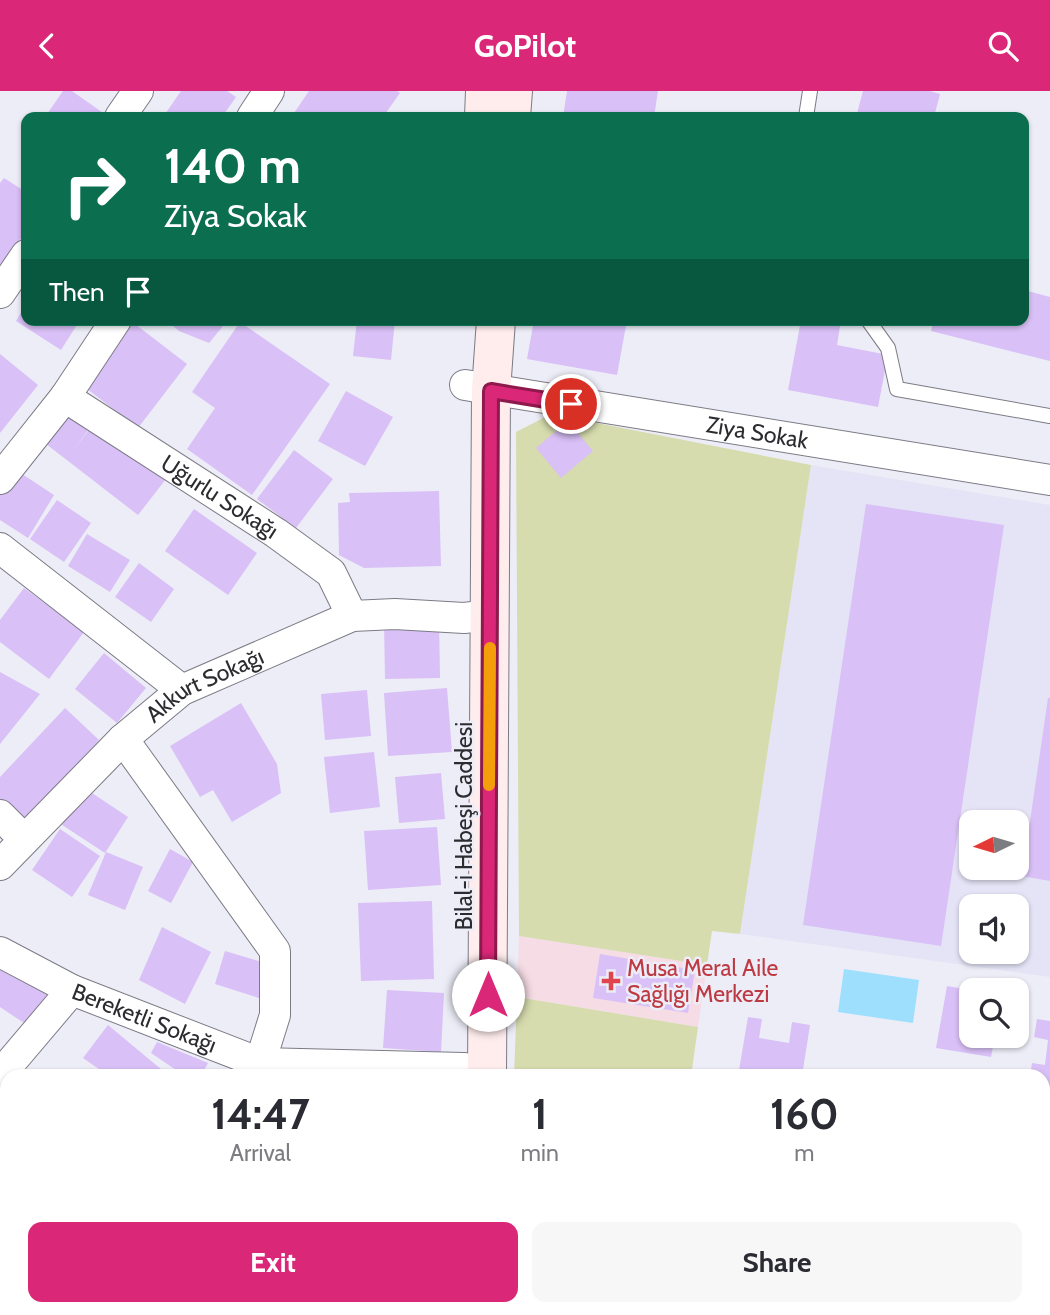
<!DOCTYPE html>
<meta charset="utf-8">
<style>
:root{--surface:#fff;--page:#f7f7f7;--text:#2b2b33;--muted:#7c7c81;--accent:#db2777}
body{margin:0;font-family:Cabin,sans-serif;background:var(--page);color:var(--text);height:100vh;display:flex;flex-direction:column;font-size:26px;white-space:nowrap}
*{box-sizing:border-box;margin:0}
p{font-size:23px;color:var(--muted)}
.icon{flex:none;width:38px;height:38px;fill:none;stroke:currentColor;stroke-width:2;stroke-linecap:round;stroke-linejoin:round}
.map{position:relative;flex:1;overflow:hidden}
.drawer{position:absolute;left:0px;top:978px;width:1050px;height:247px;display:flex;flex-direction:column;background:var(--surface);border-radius:21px 21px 0 0;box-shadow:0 2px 5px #0004}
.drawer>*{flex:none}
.top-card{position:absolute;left:21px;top:21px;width:1008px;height:214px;border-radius:14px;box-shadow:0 2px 5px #0004;background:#0b6e4f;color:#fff;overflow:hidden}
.needle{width:46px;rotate:265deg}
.buttons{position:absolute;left:959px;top:719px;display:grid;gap:14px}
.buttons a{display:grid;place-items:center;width:70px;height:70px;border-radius:14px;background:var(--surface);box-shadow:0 2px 5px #0004;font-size:35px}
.pin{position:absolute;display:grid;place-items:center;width:60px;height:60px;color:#fff;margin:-30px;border:4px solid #fff;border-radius:50%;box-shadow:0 2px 7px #0007}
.me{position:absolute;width:77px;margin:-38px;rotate:0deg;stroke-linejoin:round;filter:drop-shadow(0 0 5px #0008)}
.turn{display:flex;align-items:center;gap:24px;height:147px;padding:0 28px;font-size:32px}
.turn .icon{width:91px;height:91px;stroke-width:2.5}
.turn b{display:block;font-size:49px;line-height:60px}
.then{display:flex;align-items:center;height:66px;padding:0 28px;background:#0003;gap:14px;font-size:26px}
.eta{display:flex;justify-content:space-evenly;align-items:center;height:119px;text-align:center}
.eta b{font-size:42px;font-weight:700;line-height:49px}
.button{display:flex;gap:14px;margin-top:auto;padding:14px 28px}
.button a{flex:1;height:80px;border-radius:14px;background:var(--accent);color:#fff;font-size:28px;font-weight:700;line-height:80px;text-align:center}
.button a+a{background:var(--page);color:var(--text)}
header{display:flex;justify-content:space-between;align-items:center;height:91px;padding:0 28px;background:var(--accent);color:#fff;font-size:32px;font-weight:700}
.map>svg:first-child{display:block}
</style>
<header><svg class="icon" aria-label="back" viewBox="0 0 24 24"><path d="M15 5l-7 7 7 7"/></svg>GoPilot<svg class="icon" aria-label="search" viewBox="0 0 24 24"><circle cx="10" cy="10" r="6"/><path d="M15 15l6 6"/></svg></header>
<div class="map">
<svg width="1050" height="1224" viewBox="0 0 1050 1224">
<rect width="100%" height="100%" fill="#ededf8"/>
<g fill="#e5e4f7" fill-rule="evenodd">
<path d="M811,374L1050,414V886L740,843ZM971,732H1017V777H971ZM971,816H1017V861H971Z"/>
<polygon points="524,1218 927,1218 928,1224 524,1224"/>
</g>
<polygon fill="#f6dce5" points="519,845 707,874 698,936 517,906"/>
<g fill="#d7dcae">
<polygon points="551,323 811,374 740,843 712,840 707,874 519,845 516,341"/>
<polygon points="517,906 698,936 691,985 514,985"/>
</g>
<polygon fill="#9edffe" points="844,878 919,889 913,932 838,921"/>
<g fill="#d9c0f6">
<polygon points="63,0 72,0 106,24 104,26 45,26"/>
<polygon points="181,0 227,0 236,6 222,26 163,26"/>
<polygon points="309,0 397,0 400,2 383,26 294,26 292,25"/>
<polygon points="567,0 658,0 654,26 563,26"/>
<polygon points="863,0 930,0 940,3 934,26 856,26"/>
<polygon points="4,87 26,101 26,141 0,175 0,92"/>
<polygon points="1024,199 1050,206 1050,270 931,240 934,229 1024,229"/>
<polygon points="26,213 26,229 80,229 61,259 16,230"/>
<polygon points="166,229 228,229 209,252 179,240"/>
<polygon points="357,229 395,229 391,269 353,265"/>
<polygon points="534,229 627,229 617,284 527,268"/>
<polygon points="801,229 841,229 837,254 888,264 878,316 788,299"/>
<polygon points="131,230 187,273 138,337 82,294"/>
<polygon points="240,231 330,293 252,404 187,358 215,317 192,301"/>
<polygon points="0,263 38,294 0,342"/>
<polygon points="346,300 393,326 365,375 318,350"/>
<polygon points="63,313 91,335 74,358 95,331 166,388 138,424 37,346"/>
<polygon points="568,330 593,360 561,387 536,357"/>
<polygon points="294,359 333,388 296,437 257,408"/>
<polygon points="13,377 54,404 28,447 0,429 0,397"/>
<polygon points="439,400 441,475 364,477 339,464 338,412 350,411 349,402"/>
<polygon points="57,409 91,432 64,471 30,448"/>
<polygon points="866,413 1004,434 941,855 803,834"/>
<polygon points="194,418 257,462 228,504 165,460"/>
<polygon points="87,443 130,469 110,501 68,475"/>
<polygon points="139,472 174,498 151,531 115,506"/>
<polygon points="24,497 84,541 49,588 0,551 0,529"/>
<polygon points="439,529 440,587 385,588 384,530"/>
<polygon points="104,562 146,597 117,632 75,598"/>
<polygon points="0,581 40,603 0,653"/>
<polygon points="447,597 452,661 388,665 384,602"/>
<polygon points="367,599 371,645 325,649 321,603"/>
<polygon points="1048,607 1050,607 1050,790 1022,785"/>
<polygon points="241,612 277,673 281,702 232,731 213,699 200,706 170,655"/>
<polygon points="65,617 99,649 20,734 0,714 0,686"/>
<polygon points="374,661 380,716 330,722 324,666"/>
<polygon points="441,682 445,728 399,732 395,686"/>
<polygon points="80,694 128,726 105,762 56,730"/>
<polygon points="437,736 441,794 368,799 364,740"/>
<polygon points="60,738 100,765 72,806 32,779"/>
<polygon points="170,758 193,771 171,812 148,800"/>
<polygon points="106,761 143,776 125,819 88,804"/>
<polygon points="432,810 434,888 361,890 358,812"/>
<polygon points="162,836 211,861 185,913 139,889"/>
<polygon points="225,860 272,874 262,908 215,893"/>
<polygon points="600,863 695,879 688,922 593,907"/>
<polygon points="0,877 49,901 27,934 0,916"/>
<polygon points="947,895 971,899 971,945 995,945 991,966 936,957"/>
<polygon points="387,899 444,902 441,961 383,957"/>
<polygon points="748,926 762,928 759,947 789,952 792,931 810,934 802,985 738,985"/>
<polygon points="1037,928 1050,930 1050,995 1043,994 1043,985 1030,985 1032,972 1045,974 1048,949 1034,946"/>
<polygon points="108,934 156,974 170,985 109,985 83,967"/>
<polygon points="157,951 208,972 201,985 185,985 151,962"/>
<polygon points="7,1046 7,1106 0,1114 0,1054"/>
<polygon points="168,1218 204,1218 204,1221 168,1220"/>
<polygon points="224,1218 267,1218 266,1224 224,1222"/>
<rect x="318" y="1218" width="48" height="6"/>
<rect x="383" y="1218" width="58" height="6"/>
<rect x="546" y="1218" width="237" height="6"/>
<polygon points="1021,1218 1042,1218 1044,1224 1001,1224"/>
</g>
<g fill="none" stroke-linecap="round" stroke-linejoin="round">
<defs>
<g id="lane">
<polyline points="806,26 810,0"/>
<polyline points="868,229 888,257 897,298 1050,325"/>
</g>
<g id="street">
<polyline points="120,26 138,0"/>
<polyline points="252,26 269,0"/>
<polyline points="0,202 26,164"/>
<path id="s1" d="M465,294L1050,389"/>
<path id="s2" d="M65,306L276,442L331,482L352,525"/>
<polyline points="0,388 65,306 116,229"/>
<polyline points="0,457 182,599"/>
<polyline points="123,648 275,860 275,924 260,972 249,984"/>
<polyline points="0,724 24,748"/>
<path id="s3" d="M0,774L123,648L182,599L352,525L395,523L464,527L490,524"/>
<path id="s4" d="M0,861L72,899L260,972L464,977"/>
<polyline points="0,984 72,899"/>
<polyline points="1043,1165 1050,1166"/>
<polyline points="126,1218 128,1224"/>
<polyline points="287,1218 287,1224"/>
</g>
<g id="secondary">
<polyline points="484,26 485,0"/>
<polyline points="511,26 513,0"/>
<polyline points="487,985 491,300 496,229"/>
<polyline points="485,1224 485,1218"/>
</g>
</defs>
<use href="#lane" stroke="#7c7b85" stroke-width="16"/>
<use href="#street" stroke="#7c7b85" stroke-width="32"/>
<use href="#secondary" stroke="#7c7b85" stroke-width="40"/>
<use href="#lane" stroke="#fff" stroke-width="14"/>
<use href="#street" stroke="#fff" stroke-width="30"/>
<use href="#secondary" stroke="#feedec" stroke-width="38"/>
</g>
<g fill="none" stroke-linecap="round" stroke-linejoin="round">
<defs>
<polyline id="route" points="488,904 491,300 571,313"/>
</defs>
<use href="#route" stroke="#8e194d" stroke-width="18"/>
<use href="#route" stroke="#db2777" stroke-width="12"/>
<polyline stroke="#f59e0b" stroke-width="12" points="489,694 490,557"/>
</g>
<path fill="#e0444e" stroke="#ededf8" stroke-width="2.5" d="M607.5 879.5h7v7h7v7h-7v7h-7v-7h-7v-7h7z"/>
<g text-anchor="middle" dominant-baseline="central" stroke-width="5" stroke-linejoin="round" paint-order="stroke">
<g font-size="23" fill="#2c2c30" stroke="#ededf8">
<text stroke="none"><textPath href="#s1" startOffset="296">Ziya Sokak</textPath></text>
<text stroke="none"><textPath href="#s2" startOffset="184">Uğurlu Sokağı</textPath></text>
<text stroke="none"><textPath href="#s3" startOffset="275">Akkurt Sokağı</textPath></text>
<text transform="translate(464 735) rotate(-90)">Bilal-i Habeşi Caddesi</text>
<text stroke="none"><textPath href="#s4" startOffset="159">Bereketli Sokağı</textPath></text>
</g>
<g font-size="23" fill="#be3a42" stroke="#ededf8" text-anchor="start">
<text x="627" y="877">Musa Meral Aile<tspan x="627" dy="26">Sağlığı Merkezi</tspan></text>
</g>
</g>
</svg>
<div class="buttons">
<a><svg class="needle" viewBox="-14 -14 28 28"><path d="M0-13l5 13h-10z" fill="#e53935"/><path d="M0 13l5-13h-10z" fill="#7c7c81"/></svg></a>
<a><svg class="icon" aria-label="sound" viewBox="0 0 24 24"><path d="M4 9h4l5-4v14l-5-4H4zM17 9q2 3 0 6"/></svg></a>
<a><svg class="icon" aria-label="search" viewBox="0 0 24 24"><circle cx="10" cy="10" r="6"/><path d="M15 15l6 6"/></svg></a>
</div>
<div class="pin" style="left:571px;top:313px;background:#d93025"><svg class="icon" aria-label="arrive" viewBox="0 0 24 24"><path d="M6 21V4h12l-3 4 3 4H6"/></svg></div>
<svg class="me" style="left:488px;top:904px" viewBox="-20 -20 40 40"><circle r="19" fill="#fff"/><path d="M0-13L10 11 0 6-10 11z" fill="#db2777"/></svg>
<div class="top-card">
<div class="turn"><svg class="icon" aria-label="right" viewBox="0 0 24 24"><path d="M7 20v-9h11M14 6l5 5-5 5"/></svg><div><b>140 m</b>Ziya Sokak</div></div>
<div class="then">Then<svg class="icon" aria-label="arrive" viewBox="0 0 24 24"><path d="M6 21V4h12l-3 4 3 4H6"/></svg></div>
</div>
<section class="drawer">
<div class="eta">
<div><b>14:47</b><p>Arrival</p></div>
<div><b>1</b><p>min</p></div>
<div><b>160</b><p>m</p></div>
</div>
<div class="button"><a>Exit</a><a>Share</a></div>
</section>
</div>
